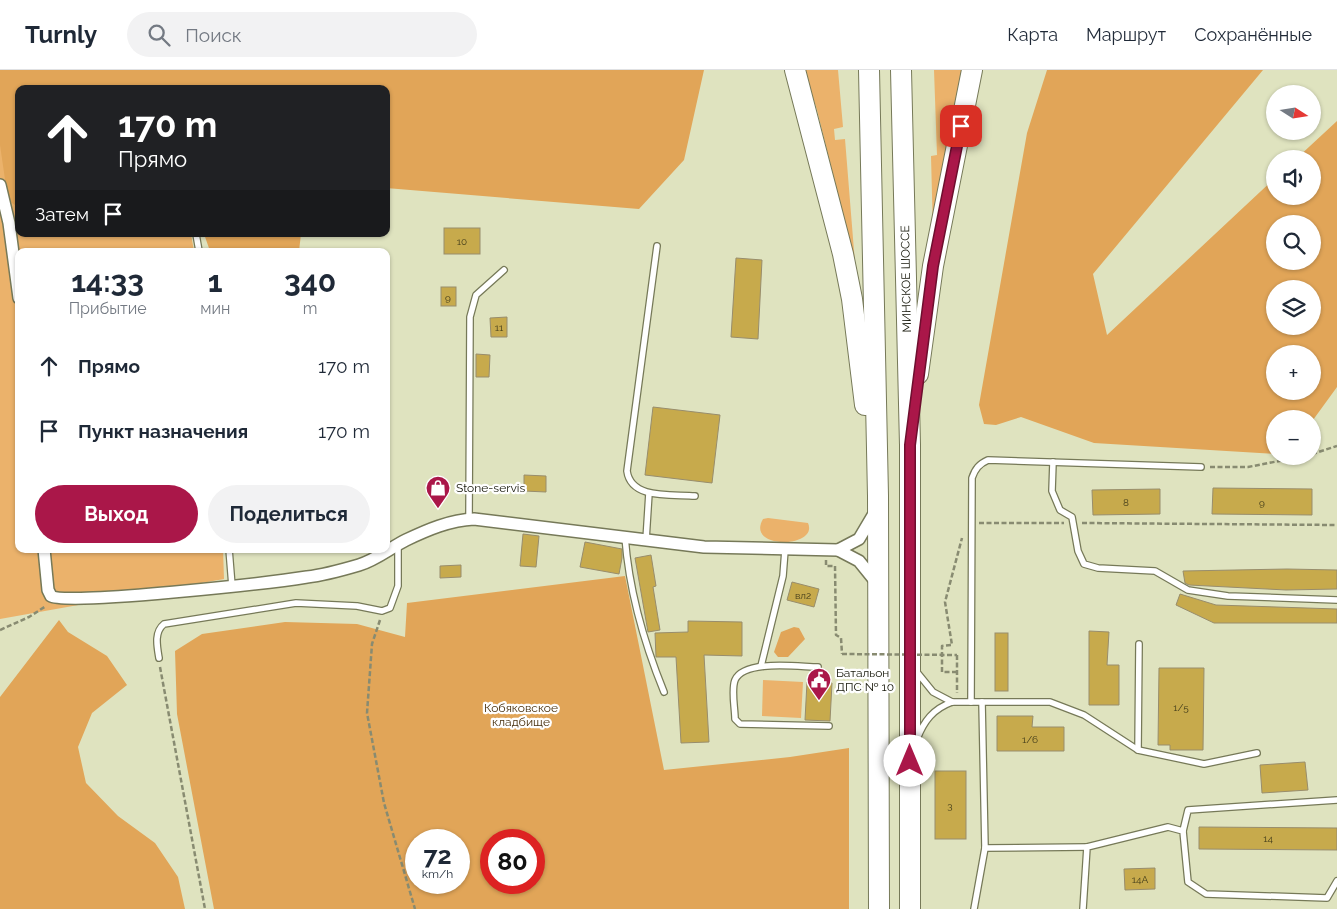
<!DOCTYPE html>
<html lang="ru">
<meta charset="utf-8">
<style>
:root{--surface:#fff;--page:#f2f2f3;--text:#1f2937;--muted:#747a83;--line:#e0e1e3;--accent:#aa1749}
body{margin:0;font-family:Raleway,sans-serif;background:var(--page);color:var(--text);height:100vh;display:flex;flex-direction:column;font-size:19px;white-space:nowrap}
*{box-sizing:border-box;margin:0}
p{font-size:16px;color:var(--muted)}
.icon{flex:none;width:28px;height:28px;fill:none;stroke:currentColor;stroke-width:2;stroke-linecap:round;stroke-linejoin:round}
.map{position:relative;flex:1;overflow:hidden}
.details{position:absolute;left:15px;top:178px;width:375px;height:305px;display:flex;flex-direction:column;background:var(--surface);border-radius:10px;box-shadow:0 1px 4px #0004}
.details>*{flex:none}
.banner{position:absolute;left:15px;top:15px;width:375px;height:152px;border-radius:10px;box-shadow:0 1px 4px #0004;background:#202124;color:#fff;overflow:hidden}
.needle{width:32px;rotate:102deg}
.fabs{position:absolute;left:1266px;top:15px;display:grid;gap:10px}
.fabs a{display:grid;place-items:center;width:55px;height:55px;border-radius:50%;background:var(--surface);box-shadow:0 1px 4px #0004;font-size:25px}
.speed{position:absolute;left:405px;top:759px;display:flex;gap:10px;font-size:25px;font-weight:700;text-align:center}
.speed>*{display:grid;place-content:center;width:65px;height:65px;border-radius:50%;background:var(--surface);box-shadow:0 1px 4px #0004;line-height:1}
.speed small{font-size:12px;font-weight:400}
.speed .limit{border:8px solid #d22;background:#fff;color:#111}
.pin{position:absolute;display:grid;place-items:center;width:42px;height:42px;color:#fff;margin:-21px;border-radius:10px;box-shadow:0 2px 8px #0006}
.me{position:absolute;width:55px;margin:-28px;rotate:0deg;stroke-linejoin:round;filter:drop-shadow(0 0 4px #0008)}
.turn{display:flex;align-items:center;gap:18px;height:105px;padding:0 20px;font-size:22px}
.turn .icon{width:65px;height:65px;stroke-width:2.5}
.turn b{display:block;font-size:35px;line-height:42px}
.then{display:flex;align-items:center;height:48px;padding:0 20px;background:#0003;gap:10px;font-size:19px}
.eta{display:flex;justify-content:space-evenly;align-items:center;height:85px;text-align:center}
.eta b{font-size:30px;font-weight:700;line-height:35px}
.button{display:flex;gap:10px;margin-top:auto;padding:10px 20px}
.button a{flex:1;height:58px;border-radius:30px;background:var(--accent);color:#fff;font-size:20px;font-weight:700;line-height:58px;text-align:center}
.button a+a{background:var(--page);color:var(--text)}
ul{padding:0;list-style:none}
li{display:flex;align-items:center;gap:15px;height:65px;padding:0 20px}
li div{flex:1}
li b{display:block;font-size:19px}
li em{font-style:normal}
header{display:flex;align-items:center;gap:30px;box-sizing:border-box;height:70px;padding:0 25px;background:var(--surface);border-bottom:1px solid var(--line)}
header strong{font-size:24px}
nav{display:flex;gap:28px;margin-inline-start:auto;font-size:18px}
.search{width:350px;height:45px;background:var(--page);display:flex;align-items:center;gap:12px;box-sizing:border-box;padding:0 18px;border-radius:28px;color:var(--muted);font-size:19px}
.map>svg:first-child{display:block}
</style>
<header>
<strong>Turnly</strong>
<div class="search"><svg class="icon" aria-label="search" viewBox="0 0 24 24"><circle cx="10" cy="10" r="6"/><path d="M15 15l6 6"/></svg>Поиск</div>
<nav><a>Карта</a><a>Маршрут</a><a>Сохранённые</a></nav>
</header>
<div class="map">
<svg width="1337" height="839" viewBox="0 0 1337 839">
<rect width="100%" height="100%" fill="#dfe3bf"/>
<g fill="#ebb26b">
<polygon points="804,0 838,0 843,57 834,59 835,70 845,69 855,193 817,40"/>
<polygon points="934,0 965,0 933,163 931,86 937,85"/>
<polygon points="0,54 17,140 19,140 19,164 191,164 194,181 19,181 19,479 223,479 224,509 0,549"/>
<path d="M768,448L808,453C819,478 745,480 763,449Z"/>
<polygon points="763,610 803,612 801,648 762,646"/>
</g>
<g fill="#e1a558" fill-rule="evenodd">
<polygon points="0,0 704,0 684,90 639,139 386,118 386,19 19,19 19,138 8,130 0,75"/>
<path d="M1047,0H1263L1093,204L1107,265L1275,108V126H1312V89H1296L1337,51V317L1313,350L1275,349V384L1094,373L1021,347L996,355L984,354L979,335L1027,63ZM1275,154H1312V191H1275ZM1275,219H1312V256H1275ZM1275,284H1312V321H1275Z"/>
<polygon points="204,164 301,164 299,181 210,181"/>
<path d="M625,506L664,700L790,687L849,678V839H214L177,644L175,581L202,564L285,552L357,554L405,567L407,533ZM416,770H459V812H416ZM491,770H534V812H491Z"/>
<polygon points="59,550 68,562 107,586 127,615 92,643 78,677 86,713 118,746 155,773 178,807 185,839 0,839 0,627"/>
<polygon points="794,557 799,558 805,569 788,587 778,587 774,582 781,562"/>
</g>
<g fill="#c7aa4c" stroke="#988d6c">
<rect x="444" y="158" width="36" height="26"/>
<polygon points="736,188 762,190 758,269 731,267"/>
<rect x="441" y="217" width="15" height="19"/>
<polygon points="507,247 507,267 491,267 490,248"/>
<polygon points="476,284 490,285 489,307 476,307"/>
<polygon points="653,337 720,345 712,413 645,405"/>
<polygon points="524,405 546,406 546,422 524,421"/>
<polygon points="1213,418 1312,419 1312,445 1212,444"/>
<polygon points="1160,419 1160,444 1093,445 1092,420"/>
<polygon points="523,464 539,466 536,497 520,496"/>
<polygon points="585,472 622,479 622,488 619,504 580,497"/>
<polygon points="651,485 656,516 653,517 660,560 648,562 635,488"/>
<polygon points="461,495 461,507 440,508 440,496"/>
<polygon points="1287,499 1337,500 1337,519 1286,520 1189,515 1185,513 1183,501"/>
<polygon points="792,512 819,519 814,537 787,530"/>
<polygon points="1180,524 1216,535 1337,539 1337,553 1214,553 1176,535"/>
<polygon points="688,551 742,552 742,586 704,585 709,672 681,673 676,587 656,587 655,563 688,562"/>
<polygon points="1089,561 1109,562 1107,595 1119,595 1119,635 1089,635"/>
<rect x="995" y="563" width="13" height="58"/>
<polygon points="1159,598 1204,598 1203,680 1170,680 1170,675 1158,675"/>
<polygon points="807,612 832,613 830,651 805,650"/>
<polygon points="997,646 1033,646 1032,657 1064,657 1064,681 997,681"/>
<polygon points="1305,692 1308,720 1262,723 1260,695"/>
<rect x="935" y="701" width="31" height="68"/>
<polygon points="1199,757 1337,758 1337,780 1199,779"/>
<polygon points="1155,798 1155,819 1125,820 1124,799"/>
</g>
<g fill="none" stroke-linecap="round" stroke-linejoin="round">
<defs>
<g id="lane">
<polyline points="196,164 199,181"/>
<path d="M657,176L627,401C631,430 672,424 695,426"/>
<polyline points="1053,392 1052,421 1060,440 1072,447 1078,481 1084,494 1098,498 1155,501 1188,520 1228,526 1337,530"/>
<polyline points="469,450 470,247 476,225 504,200"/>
<path d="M625,467C629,520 644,573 664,622"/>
<polyline points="646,470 649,423"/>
<polyline points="229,479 232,516"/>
<path d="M159,588C157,576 154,562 164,554L296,533L357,536L382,541L390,538L398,516V475"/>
<polyline points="761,596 783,506 785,480"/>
<path d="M818,597C800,597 744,589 735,610C731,620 735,638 735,649L740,654L829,656"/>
<polyline points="916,601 933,622 952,632"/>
<path d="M971,632L972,408C975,399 979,394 988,390L1201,397"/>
<path d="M917,669C924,651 933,639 952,632H1050L1084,645L1138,680L1204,694L1257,683"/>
<polyline points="1138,680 1139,574"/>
<polyline points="1183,761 1188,740 1337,730"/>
<polyline points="985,778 1087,777"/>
<polyline points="974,839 985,778 982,632"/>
<polyline points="1083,839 1087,777 1168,757 1183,761 1188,812 1206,824 1327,828 1337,811"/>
</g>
<g id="street">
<polyline points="0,115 9,153 19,228"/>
<path d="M44,479L48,520L51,526C66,536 276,512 307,507C325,505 342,500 359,495C376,490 390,478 406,470C427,460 450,450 474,449L704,477L838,480L859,491L876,512"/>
<polyline points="838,480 859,469 875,442"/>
</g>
<g id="highway">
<polyline points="795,0 843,184 852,229 865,335"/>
<polyline points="869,0 878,426 879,839"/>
<polyline points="901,0 910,375 910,839"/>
<polyline points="918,304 933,196 972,0"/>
</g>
</defs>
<use href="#lane" stroke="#767958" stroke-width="8"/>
<use href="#street" stroke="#767958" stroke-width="14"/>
<use href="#highway" stroke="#767958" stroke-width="22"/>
<g stroke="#888b71" stroke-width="2.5" stroke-dasharray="5 2.5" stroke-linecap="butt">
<polyline points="1312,384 1337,376"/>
<polyline points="1210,397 1248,397 1305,386"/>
<polyline points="979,453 1064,453"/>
<polyline points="1082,453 1337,455"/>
<polyline points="826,490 826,496 835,496 836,565 841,568 842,584"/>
<polyline points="380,550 372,574 367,643 384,733 415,839"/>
<polyline points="0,560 29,547 46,536"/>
<polyline points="957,585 957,623"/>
<polyline points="160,597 205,839"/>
<polyline points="957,602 942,602 942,576 952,575 945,532 962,468"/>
</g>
<use href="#lane" stroke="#fff" stroke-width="5.5"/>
<use href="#street" stroke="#fff" stroke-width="11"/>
<use href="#highway" stroke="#fff" stroke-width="20"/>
<polyline stroke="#888b71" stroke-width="2.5" stroke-dasharray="5 2.5" stroke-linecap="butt" points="842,584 957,585"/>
</g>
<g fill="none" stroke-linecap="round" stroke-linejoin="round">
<defs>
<polyline id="route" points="910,691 910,375 933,196 961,56"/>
</defs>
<use href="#route" stroke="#6e0f2f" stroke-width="12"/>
<use href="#route" stroke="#aa1749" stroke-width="9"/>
</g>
<defs>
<symbol id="shop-pin" viewBox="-11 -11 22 30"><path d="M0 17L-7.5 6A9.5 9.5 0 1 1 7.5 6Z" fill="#aa1749" stroke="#fff"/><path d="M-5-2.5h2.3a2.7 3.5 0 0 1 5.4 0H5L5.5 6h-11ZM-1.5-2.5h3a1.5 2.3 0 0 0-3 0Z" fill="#fff"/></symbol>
<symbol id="civic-pin" viewBox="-11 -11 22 30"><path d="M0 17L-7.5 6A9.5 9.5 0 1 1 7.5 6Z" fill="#aa1749" stroke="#fff"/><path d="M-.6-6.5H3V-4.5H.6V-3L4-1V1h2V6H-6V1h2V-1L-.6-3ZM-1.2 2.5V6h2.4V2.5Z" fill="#fff"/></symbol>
</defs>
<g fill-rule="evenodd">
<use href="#shop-pin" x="424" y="404" width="28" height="38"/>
<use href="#civic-pin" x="805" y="596" width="28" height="38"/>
</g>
<g text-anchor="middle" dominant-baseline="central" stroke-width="4.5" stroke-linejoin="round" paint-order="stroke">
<g font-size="10" fill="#423c1a">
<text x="462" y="171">10</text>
<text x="448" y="227">9</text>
<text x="499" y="257">11</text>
<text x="1126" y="432">8</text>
<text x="1262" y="432">9</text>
<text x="803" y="525">вл2</text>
<text x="1181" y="637">1/5</text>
<text x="1030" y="669">1/6</text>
<text x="950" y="735">3</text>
<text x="1268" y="768">14</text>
<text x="1140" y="809">14А</text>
</g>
<g font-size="12" fill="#16170a" stroke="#fff">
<text transform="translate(906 209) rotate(-91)">МИНСКОЕ ШОССЕ</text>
</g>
<g font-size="12" fill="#16170a" stroke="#fff" text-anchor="start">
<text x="456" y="418">Stone-servis</text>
<text x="836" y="603">Батальон<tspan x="836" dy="14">ДПС № 10</tspan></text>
</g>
<g font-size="12" fill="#462e0c" stroke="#fff">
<text x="521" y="638">Кобяковское<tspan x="521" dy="14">кладбище</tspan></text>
</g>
</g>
</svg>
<div class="fabs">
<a><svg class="needle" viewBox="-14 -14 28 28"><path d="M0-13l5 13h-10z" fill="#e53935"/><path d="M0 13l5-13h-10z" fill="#747a83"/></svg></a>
<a><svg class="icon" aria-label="sound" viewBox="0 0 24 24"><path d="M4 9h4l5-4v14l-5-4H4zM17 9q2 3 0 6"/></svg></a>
<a><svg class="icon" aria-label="search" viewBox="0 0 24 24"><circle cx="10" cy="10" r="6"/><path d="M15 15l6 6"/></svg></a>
<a><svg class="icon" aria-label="layers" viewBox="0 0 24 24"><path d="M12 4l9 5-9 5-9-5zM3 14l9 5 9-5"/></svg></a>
<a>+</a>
<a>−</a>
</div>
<div class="speed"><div>72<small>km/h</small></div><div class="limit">80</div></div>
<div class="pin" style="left:961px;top:56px;background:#d93025"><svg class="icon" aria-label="arrive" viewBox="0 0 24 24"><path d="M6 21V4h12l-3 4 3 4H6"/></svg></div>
<svg class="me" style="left:910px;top:691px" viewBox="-20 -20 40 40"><circle r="19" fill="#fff"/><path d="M0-13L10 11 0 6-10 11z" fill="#aa1749"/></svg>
<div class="banner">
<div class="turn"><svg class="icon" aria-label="ahead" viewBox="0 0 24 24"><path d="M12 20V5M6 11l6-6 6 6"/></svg><div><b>170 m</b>Прямо</div></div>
<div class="then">Затем<svg class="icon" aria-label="arrive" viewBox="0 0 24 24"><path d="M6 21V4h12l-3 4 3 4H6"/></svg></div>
</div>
<section class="details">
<div class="eta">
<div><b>14:33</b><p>Прибытие</p></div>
<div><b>1</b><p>мин</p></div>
<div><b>340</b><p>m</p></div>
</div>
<ul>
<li><svg class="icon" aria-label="ahead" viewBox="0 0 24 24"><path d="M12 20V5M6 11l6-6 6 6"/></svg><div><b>Прямо</b></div><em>170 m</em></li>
<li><svg class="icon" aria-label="arrive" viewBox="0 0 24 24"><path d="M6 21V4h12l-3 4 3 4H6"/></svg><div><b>Пункт назначения</b></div><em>170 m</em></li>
</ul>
<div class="button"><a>Выход</a><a>Поделиться</a></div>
</section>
</div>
